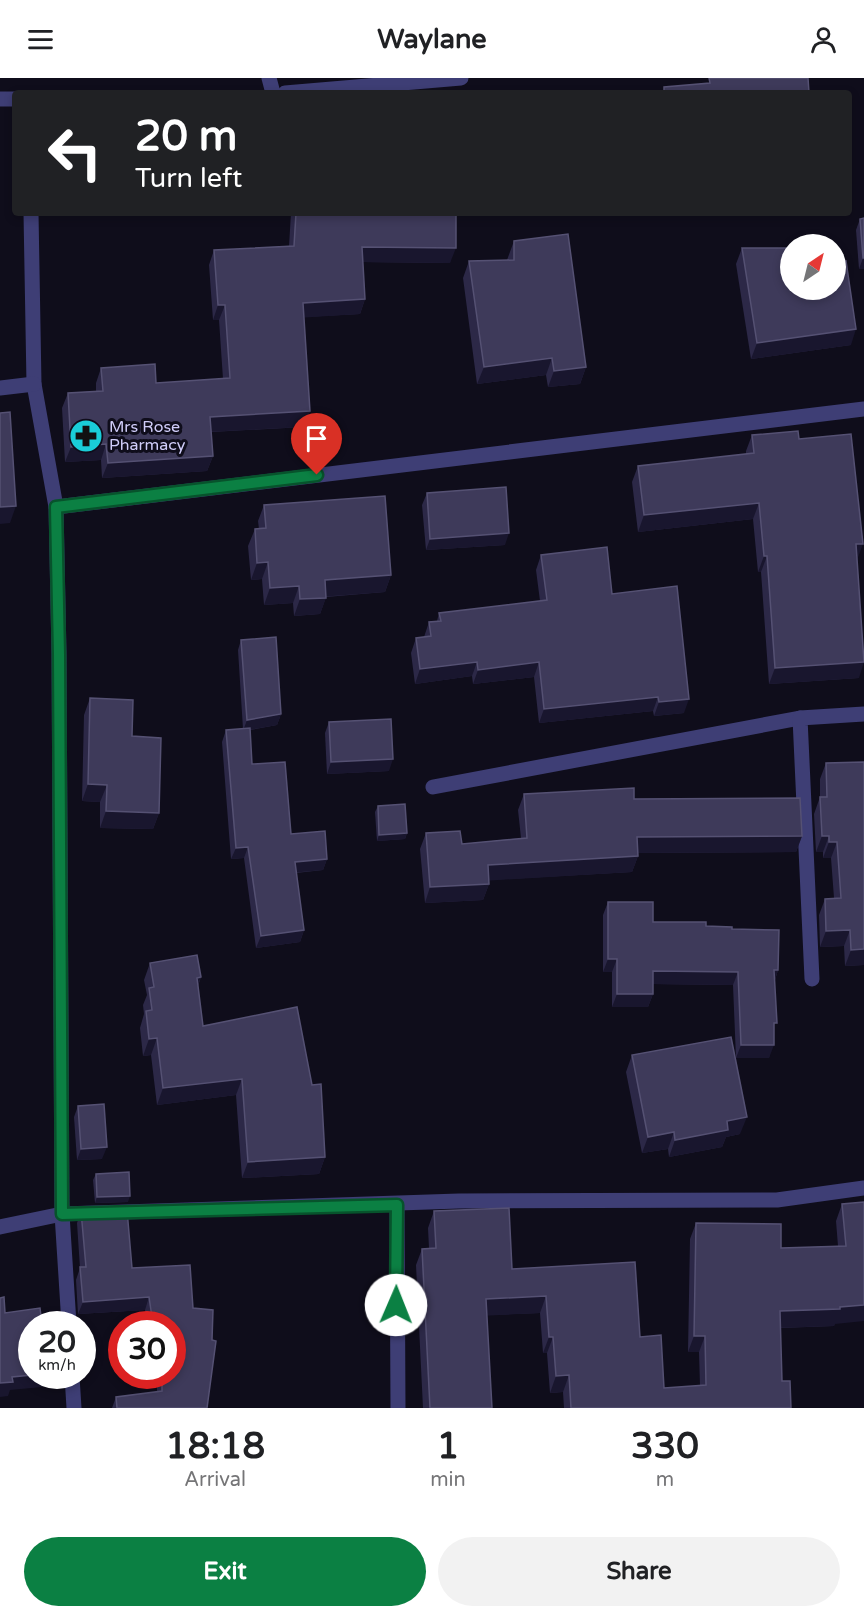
<!DOCTYPE html>
<style>
:root{--surface:#fff;--page:#f2f2f2;--text:#202124;--muted:#757577;--accent:#0b8043}
body{margin:0;font-family:"Varela Round",sans-serif;background:var(--page);color:var(--text);height:100vh;display:flex;flex-direction:column;font-size:22px;white-space:nowrap}
*{box-sizing:border-box;margin:0}
p{font-size:20px;color:var(--muted)}
.icon{flex:none;width:33px;height:33px;fill:none;stroke:currentColor;stroke-width:2;stroke-linecap:round;stroke-linejoin:round}
.map{position:relative;height:1330px;overflow:hidden}
.panel{display:flex;flex-direction:column;background:var(--surface);flex:1}
.panel>*{flex:none}
.hud{position:absolute;left:12px;top:12px;width:840px;height:126px;border-radius:6px;box-shadow:0 3px 9px #0003;background:#202124;color:#fff;overflow:hidden}
.needle{width:39px;rotate:35deg}
.controls{position:absolute;left:780px;top:156px;display:grid;gap:12px}
.controls a{display:grid;place-items:center;width:66px;height:66px;border-radius:50%;background:var(--surface);box-shadow:0 3px 9px #0003;font-size:30px}
.speed{position:absolute;left:18px;top:1233px;display:flex;gap:12px;font-size:30px;font-weight:700;text-align:center}
.speed>*{display:grid;place-content:center;width:78px;height:78px;border-radius:50%;background:var(--surface);box-shadow:0 3px 9px #0003;line-height:1}
.speed small{font-size:15px;font-weight:400}
.speed .limit{border:9px solid #d22;background:#fff;color:#111}
.pin{position:absolute;display:grid;place-items:center;width:51px;height:51px;color:#fff;margin:-62px -26px;border-radius:50% 50% 50% 0;rotate:-45deg;box-shadow:0 0 6px #0007}
.pin .icon{rotate:45deg}
.me{position:absolute;width:66px;margin:-33px;rotate:1deg;stroke-linejoin:round;filter:drop-shadow(0 0 4px #0008)}
.turn{display:flex;align-items:center;gap:21px;height:126px;padding:0 24px;font-size:27px}
.turn .icon{width:78px;height:78px;stroke-width:2.5}
.turn b{display:block;font-size:42px;line-height:51px}
.eta{display:flex;justify-content:space-evenly;align-items:center;height:102px;text-align:center}
.eta b{font-size:36px;font-weight:700;line-height:42px}
.primary-button{display:flex;gap:12px;margin-top:auto;padding:12px 24px}
.primary-button a{flex:1;height:69px;border-radius:36px;background:var(--accent);color:#fff;font-size:24px;font-weight:700;line-height:69px;text-align:center}
.primary-button a+a{background:var(--page);color:var(--text)}
header{display:flex;justify-content:space-between;align-items:center;height:78px;padding:0 24px;background:var(--surface);font-size:27px;font-weight:700}
.map>svg:first-child{display:block}
</style>
<header><svg class="icon" aria-label="menu" viewBox="0 0 24 24"><path d="M4 6h16M4 12h16M4 18h16"/></svg>Waylane<svg class="icon" aria-label="person" viewBox="0 0 24 24"><circle cx="12" cy="8" r="4"/><path d="M4 21q1-7 8-7t8 7"/></svg></header>
<div class="map">
<svg width="864" height="1330" viewBox="0 0 864 1330">
<rect width="100%" height="100%" fill="#0f0d1b"/>
<g fill="none" stroke-linecap="round" stroke-linejoin="round">
<g stroke="#3e3e75" stroke-width="15">
<polyline points="269,0 273,15"/>
<polyline points="285,15 461,0"/>
<polyline points="0,21 15,21"/>
<polyline points="31,135 34,306 56,429 59,576 62,1136 69,1246"/>
<polyline points="0,310 34,306"/>
<polyline points="56,429 864,331"/>
<polyline points="433,709 800,640"/>
<polyline points="812,901 800,640 864,636"/>
<polyline points="397,1127 398,1330"/>
<polyline points="0,1149 62,1136 459,1123 777,1122 864,1110"/>
<polyline points="72,1298 74,1330"/>
</g>
</g>
<g fill="#2c2847">
<polygon points="291,135 456,135 450,185 363,184 365,221 360,236 304,239 310,333 304,349 211,354 213,378 207,393 102,400 101,382 65,384 62,330 68,315 96,313 96,305 101,290 156,305 223,301 219,242 213,242 209,187 214,172 289,168"/>
<polygon points="860,141 864,191 859,191 856,152"/>
<polygon points="514,163 586,289 580,306 548,309 546,297 477,306 463,200 469,183 507,182"/>
<polygon points="742,170 787,192 851,267 751,281 736,186"/>
<polygon points="752,357 799,361 857,481 859,600 769,606 761,494 758,494 753,441 638,454 632,404 638,388 746,376 746,373"/>
<polygon points="427,415 505,467 426,472 422,427"/>
<polygon points="264,427 391,497 385,514 326,519 320,536 294,538 293,525 264,527 262,501 251,502 248,468 255,451 259,451 258,443"/>
<polygon points="541,477 612,516 684,635 654,638 653,633 539,645 534,599 473,606 472,598 415,606 411,575 416,560 424,559 429,544 437,543 439,535 540,523 536,492"/>
<polygon points="241,562 281,636 277,647 250,652 252,686 291,756 327,781 323,792 296,795 304,852 300,864 256,870 244,780 231,781 222,664 226,652 243,651 238,572"/>
<polygon points="90,620 132,658 159,735 153,751 100,750 100,724 82,723 84,637"/>
<polygon points="329,644 389,693 327,696 325,655"/>
<polygon points="826,685 864,887 845,888 844,868 820,869 819,837 825,821 834,820 831,780 823,780 823,774 816,774 814,736 820,719 820,701"/>
<polygon points="524,716 634,721 802,758 796,774 638,775 638,778 632,794 489,802 489,806 483,822 425,825 420,771 426,755 462,766 521,760 518,732"/>
<polygon points="378,728 407,755 405,761 377,763 375,734"/>
<polygon points="608,824 653,844 706,848 732,851 778,892 775,902 774,953 769,980 736,980 733,907 653,906 653,916 648,929 612,929 612,894 603,894 603,837"/>
<polygon points="150,885 201,899 198,908 203,948 325,1079 319,1096 242,1100 236,1017 157,1027 151,977 143,978 140,950 144,936 143,927 147,917 144,902"/>
<polygon points="632,977 740,1056 726,1059 722,1069 669,1079 668,1071 642,1075 626,994"/>
<polygon points="78,1028 102,1081 77,1082 74,1039"/>
<polygon points="96,1096 128,1124 95,1125 93,1102"/>
<polygon points="864,1124 834,1248 780,1250 782,1303 791,1330 564,1330 563,1314 550,1315 547,1275 543,1275 540,1235 487,1237 492,1330 423,1330 416,1187 422,1171 429,1170 428,1150 434,1133 512,1191 640,1259 664,1310 700,1308 699,1274 688,1274 690,1161 696,1145 781,1170 838,1168 836,1143 842,1126"/>
<polygon points="81,1133 132,1190 193,1230 207,1330 112,1330 116,1319 157,1314 157,1298 172,1298 172,1246 147,1246 145,1232 78,1236 76,1202 80,1190 77,1145"/>
</g>
<g fill="#19162e">
<polygon points="362,169 456,170 450,185 356,184"/>
<polygon points="863,180 864,180 864,191 859,191"/>
<polygon points="365,221 360,236 297,240 303,225"/>
<polygon points="218,227 225,227 219,242 213,242"/>
<polygon points="856,251 851,267 751,281 757,265"/>
<polygon points="552,280 546,297 477,306 484,289"/>
<polygon points="586,289 580,306 548,309 554,293"/>
<polygon points="310,333 304,349 205,354 210,339"/>
<polygon points="106,366 101,382 65,384 71,369"/>
<polygon points="213,378 207,393 102,400 108,385"/>
<polygon points="759,425 753,441 638,454 644,437"/>
<polygon points="16,428 10,445 0,446 0,429"/>
<polygon points="509,455 505,467 426,472 430,461"/>
<polygon points="856,466 863,466 857,482"/>
<polygon points="764,478 767,478 761,494 758,494"/>
<polygon points="268,484 262,501 251,502 257,485"/>
<polygon points="391,497 385,514 319,519 325,502"/>
<polygon points="299,508 293,525 264,527 270,510"/>
<polygon points="326,520 320,536 294,538 300,521"/>
<polygon points="477,584 472,598 415,606 420,591"/>
<polygon points="539,584 534,599 473,606 478,592"/>
<polygon points="864,584 859,600 769,606 775,590"/>
<polygon points="658,619 653,633 539,645 544,631"/>
<polygon points="689,621 684,635 654,638 659,624"/>
<polygon points="281,636 277,647 243,653 247,642"/>
<polygon points="393,681 389,693 327,696 331,684"/>
<polygon points="88,706 107,707 100,724 82,723"/>
<polygon points="106,733 159,735 153,751 100,750"/>
<polygon points="407,755 405,761 377,763 379,757"/>
<polygon points="802,758 796,774 631,775 637,759"/>
<polygon points="822,758 829,758 823,774 816,774"/>
<polygon points="829,764 837,764 831,780 823,780"/>
<polygon points="248,769 244,780 231,781 236,770"/>
<polygon points="638,778 632,794 482,803 488,787"/>
<polygon points="327,781 323,792 290,795 295,784"/>
<polygon points="489,806 483,822 425,825 430,809"/>
<polygon points="304,852 300,864 256,870 261,858"/>
<polygon points="850,852 844,868 820,869 826,853"/>
<polygon points="864,871 864,887 845,888 851,872"/>
<polygon points="608,881 617,881 612,894 603,894"/>
<polygon points="774,892 778,892 774,905"/>
<polygon points="653,893 738,894 733,907 648,906"/>
<polygon points="201,899 195,916 197,900"/>
<polygon points="617,916 653,916 648,929 612,929"/>
<polygon points="157,960 151,977 143,978 149,961"/>
<polygon points="741,967 774,967 769,980 736,980"/>
<polygon points="242,1001 236,1017 157,1027 163,1010"/>
<polygon points="747,1039 740,1056 726,1059 722,1069 669,1079 675,1062 727,1043"/>
<polygon points="674,1054 668,1071 642,1075 648,1059"/>
<polygon points="107,1069 102,1081 77,1082 81,1071"/>
<polygon points="325,1079 319,1096 242,1100 248,1084"/>
<polygon points="130,1118 128,1124 95,1125 97,1119"/>
<polygon points="546,1218 540,1235 480,1238 486,1221"/>
<polygon points="149,1219 145,1232 78,1236 83,1224"/>
<polygon points="864,1227 864,1243 835,1246 834,1248 774,1250 780,1233"/>
<polygon points="694,1258 705,1258 699,1274 688,1274"/>
<polygon points="549,1259 553,1259 547,1275 543,1275"/>
<polygon points="32,1297 47,1298 42,1309 10,1312 8,1318 0,1319 0,1305 12,1299"/>
<polygon points="569,1297 563,1314 550,1315 556,1298"/>
</g>
<g fill="#3e3a5a" stroke="#555173" stroke-width="1.5">
<polygon points="709,0 808,0 809,15 664,15 664,9 710,5"/>
<polygon points="296,135 456,135 456,170 362,169 365,221 303,225 310,333 210,339 213,378 108,385 106,366 71,369 68,315 103,313 101,290 155,286 156,305 230,300 225,227 218,227 214,172 294,168"/>
<polygon points="864,140 864,180 863,180 860,141"/>
<polygon points="568,156 586,289 554,293 552,280 484,289 469,183 514,182 514,163"/>
<polygon points="742,170 787,170 787,192 790,191 790,212 836,212 836,185 846,183 856,251 757,265"/>
<polygon points="10,334 16,428 0,429 0,335"/>
<polygon points="798,353 799,361 851,356 863,466 856,466 864,584 775,590 767,478 764,478 759,425 644,437 638,388 754,375 752,357"/>
<polygon points="506,409 509,455 430,461 427,415"/>
<polygon points="385,418 391,497 325,502 326,520 300,521 299,508 270,510 268,484 257,485 255,451 266,450 264,427"/>
<polygon points="607,469 612,516 677,508 689,621 659,624 658,619 544,631 539,584 478,592 477,584 420,591 416,560 431,558 429,544 441,543 439,535 547,522 541,477"/>
<polygon points="276,559 281,636 247,642 241,562"/>
<polygon points="90,620 133,622 132,658 161,660 159,735 106,733 107,707 88,706"/>
<polygon points="391,641 393,681 331,684 329,644"/>
<polygon points="250,650 252,686 285,684 291,756 325,753 327,781 295,784 304,852 261,858 248,769 236,770 226,652"/>
<polygon points="864,684 864,871 851,872 850,852 826,853 825,821 841,820 837,764 829,764 829,758 822,758 820,719 827,719 826,685"/>
<polygon points="634,710 634,721 800,720 802,758 637,759 638,778 488,787 489,806 430,809 426,755 460,753 462,766 527,760 524,716"/>
<polygon points="405,726 407,755 379,757 378,728"/>
<polygon points="608,824 653,824 653,844 706,844 706,848 732,849 732,851 779,852 778,892 774,892 777,945 774,945 774,967 741,967 738,894 653,893 653,916 617,916 617,881 608,881"/>
<polygon points="197,877 201,899 197,900 203,948 297,929 312,1007 321,1006 325,1079 248,1084 242,1001 163,1010 157,960 149,961 146,933 152,932 149,910 154,909 150,885"/>
<polygon points="731,959 747,1039 727,1043 728,1052 675,1062 674,1054 648,1059 632,977"/>
<polygon points="104,1026 107,1069 81,1071 78,1028"/>
<polygon points="129,1094 130,1118 97,1119 96,1096"/>
<polygon points="864,1124 864,1227 840,1229 840,1231 780,1233 782,1303 790,1303 791,1330 571,1330 569,1297 556,1298 553,1259 549,1259 546,1218 486,1221 492,1330 430,1330 422,1171 436,1170 434,1133 509,1130 512,1191 635,1184 640,1259 661,1257 664,1310 706,1307 705,1258 694,1258 696,1145 781,1146 781,1170 846,1168 842,1126"/>
<polygon points="127,1132 132,1190 190,1187 193,1230 213,1232 212,1262 216,1263 207,1330 117,1330 116,1319 162,1313 162,1298 172,1298 172,1246 153,1246 149,1219 83,1224 80,1189 86,1189 81,1133"/>
<polygon points="4,1219 5,1235 40,1230 42,1246 32,1246 32,1297 12,1299 13,1304 0,1305 0,1220"/>
</g>
<g fill="none" stroke-linecap="round" stroke-linejoin="round">
<defs>
<polyline id="route" points="317,397 56,429 59,576 62,1136 397,1127 396,1227"/>
</defs>
<use href="#route" stroke="#07532c" stroke-width="15"/>
<use href="#route" stroke="#0b8043" stroke-width="10"/>
</g>
<defs>
<symbol id="pharmacy-disc" viewBox="-11 -11 22 22"><circle r="9.5" fill="#1acdd8" stroke="#0f0d1b"/><path d="M-2-6h4v4h4v4h-4v4h-4v-4h-4v-4h4Z" fill="#111"/></symbol>
</defs>
<g fill-rule="evenodd">
<use href="#pharmacy-disc" x="67" y="339" width="38" height="38"/>
</g>
<g text-anchor="middle" dominant-baseline="central" stroke-width="6" stroke-linejoin="round" paint-order="stroke">
<g font-size="16" fill="#d0cdf9" stroke="#0f0d1b" text-anchor="start">
<text x="109" y="349">Mrs Rose<tspan x="109" dy="18">Pharmacy</tspan></text>
</g>
</g>
</svg>
<div class="controls">
<a><svg class="needle" viewBox="-14 -14 28 28"><path d="M0-13l5 13h-10z" fill="#e53935"/><path d="M0 13l5-13h-10z" fill="#757577"/></svg></a>
</div>
<div class="speed"><div>20<small>km/h</small></div><div class="limit">30</div></div>
<div class="pin" style="left:317px;top:397px;background:#d93025"><svg class="icon" aria-label="arrive" viewBox="0 0 24 24"><path d="M6 21V4h12l-3 4 3 4H6"/></svg></div>
<svg class="me" style="left:396px;top:1227px" viewBox="-20 -20 40 40"><circle r="19" fill="#fff"/><path d="M0-13L10 11 0 6-10 11z" fill="#0b8043"/></svg>
<div class="hud">
<div class="turn"><svg class="icon" aria-label="left" viewBox="0 0 24 24"><path d="M17 20v-9H6M10 6l-5 5 5 5"/></svg><div><b>20 m</b>Turn left</div></div>
</div>
</div>
<section class="panel">
<div class="eta">
<div><b>18:18</b><p>Arrival</p></div>
<div><b>1</b><p>min</p></div>
<div><b>330</b><p>m</p></div>
</div>
<div class="primary-button"><a>Exit</a><a>Share</a></div>
</section>
